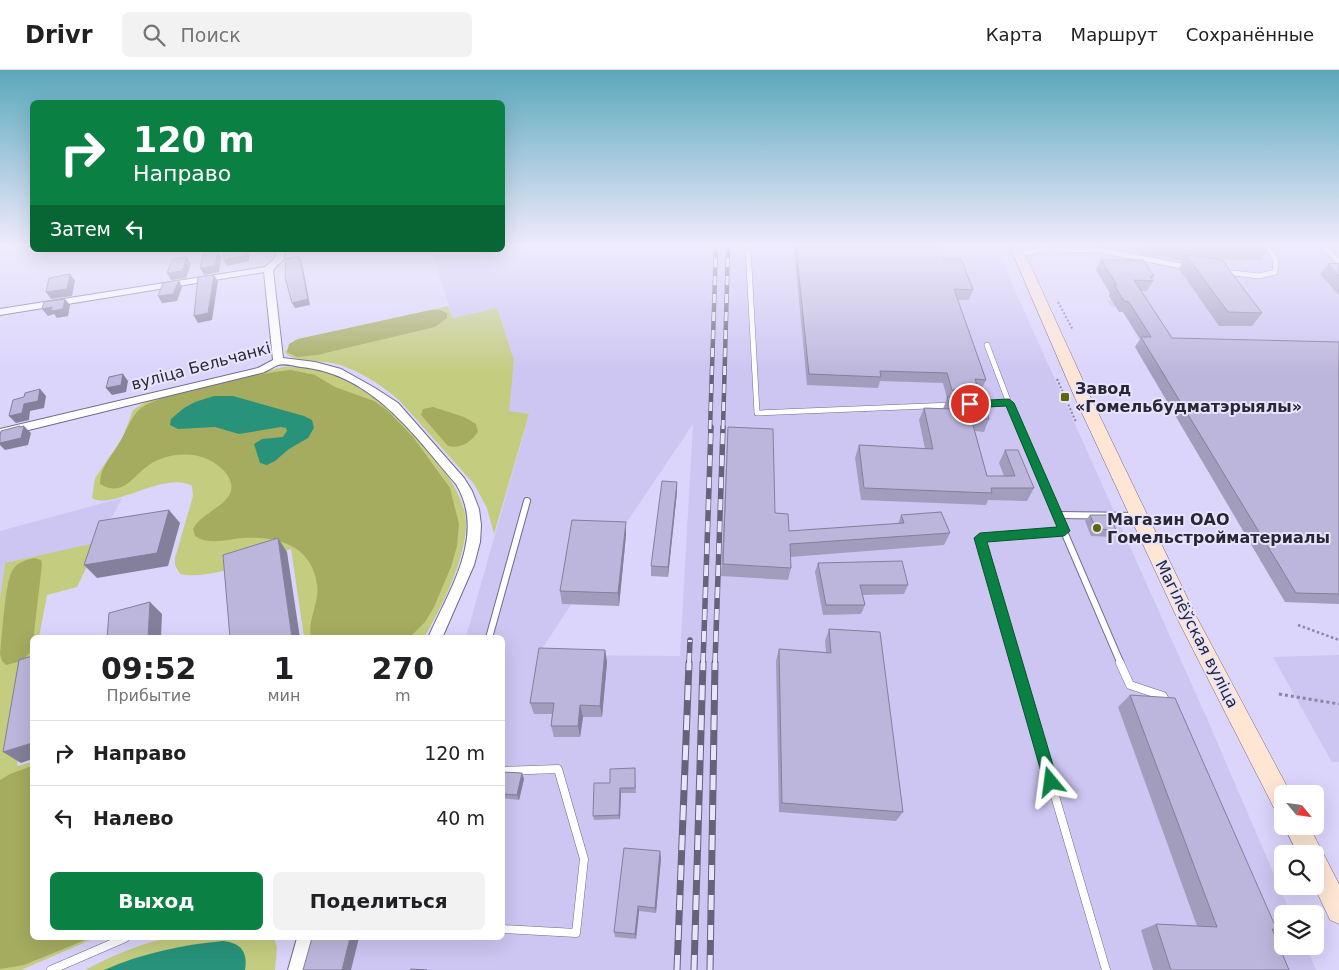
<!DOCTYPE html>
<html lang="ru">
<meta charset="utf-8">
<style>
:root{--surface:#fff;--page:#f2f2f2;--text:#202124;--muted:#757577;--line:#e0e0e0;--accent:#0b8043}
body{margin:0;font-family:"DejaVu Sans",sans-serif;background:var(--page);color:var(--text);height:100vh;display:flex;flex-direction:column;font-size:19px;white-space:nowrap}
*{box-sizing:border-box;margin:0}
p{font-size:16px;color:var(--muted)}
.icon{flex:none;width:28px;height:28px;fill:none;stroke:currentColor;stroke-width:2;stroke-linecap:round;stroke-linejoin:round}
.map{position:relative;flex:1;overflow:hidden}
.side{position:absolute;left:30px;top:565px;width:475px;height:305px;display:flex;flex-direction:column;background:var(--surface);border-radius:8px;box-shadow:0 5px 20px #0002}
.side>*{flex:none}
.guide{position:absolute;left:30px;top:30px;width:475px;height:152px;border-radius:8px;box-shadow:0 5px 20px #0002;background:#0b8043;color:#fff;overflow:hidden}
.needle{width:32px;rotate:119deg}
.buttons{position:absolute;left:1274px;top:715px;display:grid;gap:10px}
.buttons a{display:grid;place-items:center;width:50px;height:50px;border-radius:8px;background:var(--surface);box-shadow:0 5px 20px #0002;font-size:25px}
.pin{position:absolute;display:grid;place-items:center;width:42px;height:42px;color:#fff;margin:-21px;border:2px solid #fff;border-radius:50%;box-shadow:0 1px 5px #0007}
.me{position:absolute;width:55px;margin:-28px;rotate:344deg;stroke-linejoin:round;filter:drop-shadow(0 0 4px #0008)}
.turn{display:flex;align-items:center;gap:18px;height:105px;padding:0 20px;font-size:22px}
.turn .icon{width:65px;height:65px;stroke-width:2.5}
.turn b{display:block;font-size:35px;line-height:42px}
.then{display:flex;align-items:center;height:48px;padding:0 20px;background:#0003;gap:10px;font-size:19px}
.eta{display:flex;justify-content:space-evenly;align-items:center;height:85px;text-align:center}
.eta b{font-size:30px;font-weight:700;line-height:35px}
.cta{display:flex;gap:10px;margin-top:auto;padding:10px 20px}
.cta a{flex:1;height:58px;border-radius:8px;background:var(--accent);color:#fff;font-size:20px;font-weight:700;line-height:58px;text-align:center}
.cta a+a{background:var(--page);color:var(--text)}
ul{padding:0;list-style:none}
li{display:flex;align-items:center;gap:15px;height:65px;padding:0 20px;border-top:1px solid var(--line)}
li div{flex:1}
li b{display:block;font-size:19px}
li em{font-style:normal}
header{display:flex;align-items:center;gap:30px;box-sizing:border-box;height:70px;padding:0 25px;background:var(--surface);border-bottom:1px solid var(--line)}
header strong{font-size:24px}
nav{display:flex;gap:28px;margin-inline-start:auto;font-size:18px}
.search{width:350px;height:45px;background:var(--page);display:flex;align-items:center;gap:12px;box-sizing:border-box;padding:0 18px;border-radius:8px;color:var(--muted);font-size:19px}
.map>svg:first-child{display:block}
</style>
<header>
<strong>Drivr</strong>
<div class="search"><svg class="icon" aria-label="search" viewBox="0 0 24 24"><circle cx="10" cy="10" r="6"/><path d="M15 15l6 6"/></svg>Поиск</div>
<nav><a>Карта</a><a>Маршрут</a><a>Сохранённые</a></nav>
</header>
<div class="map">
<svg width="1339" height="900" viewBox="0 0 1339 900">
<rect width="100%" height="100%" fill="#dbd4fb"/>
<g fill="#cdc5f2" fill-rule="evenodd">
<path d="M503,177H942L945,185L1000,187L1208,651L1291,844H1282V876H1306L1316,900H313L322,868H502V568L466,567L529,345L508,341L514,290L497,238L453,248L431,180H502ZM693,354L680,586L538,585L568,539Z"/>
<polygon points="1088,177 1333,177 1339,183 1339,534 1285,532 1135,277 1144,277 1123,242 1119,242 1116,237 1111,237 1107,230 1111,230 1109,226 1112,225 1096,200 1098,194"/>
<polygon points="122,428 99,472 5,493 0,529 0,461"/>
<polygon points="1339,585 1339,692 1332,692 1273,587"/>
</g>
<g fill="#c4cc80">
<path d="M448,236L453,248L497,238L514,290L509,341L529,344L494,464L487,438L474,414L399,330C380,314 356,298 332,293C320,291 291,292 285,282L295,270Z"/>
<path d="M283,297C301,296 319,298 335,305C352,313 369,324 384,335C413,359 466,415 466,454C466,487 441,540 424,567H304L291,479C262,488 209,511 180,504L175,495V488L193,426L192,416C166,400 111,441 92,428L95,408L123,367L133,340L149,330Z"/>
<polygon points="99,472 77,517 47,525 39,567 32,568 32,603 17,696 32,692 32,868 95,868 21,900 0,900 0,529 5,493"/>
<path d="M169,868H274L277,877L275,900H85C112,886 140,873 169,868Z"/>
</g>
<g fill="#a5ac5f">
<polygon points="431,240 440,240 447,243 447,248 435,257 317,285 297,287 287,282 289,274 298,269"/>
<path d="M291,300L315,305L335,317L374,331L387,340L413,367L450,418L459,454L457,476L451,497L434,537L425,552L410,567H311C307,550 320,532 317,514C311,475 278,466 243,468C226,469 210,476 195,466L193,459C201,443 226,437 231,421C233,412 227,403 221,398C202,380 169,381 149,395C132,406 124,428 100,414C100,399 109,389 117,377C125,365 130,347 141,338C160,323 264,302 291,300Z"/>
<path d="M433,337L464,347L476,354L478,362C471,372 461,379 448,376L421,345L423,339Z"/>
<path d="M35,488L41,490L42,494L32,580L22,591L6,595L2,591L0,584C2,568 5,513 12,501C17,492 26,490 35,488Z"/>
<polygon points="32,696 32,868 90,868 24,895 0,899 0,710 10,704"/>
</g>
<g fill="#28937a">
<polygon points="214,326 233,326 304,346 312,350 314,358 308,368 289,379 275,391 267,395 260,393 254,374 262,369 283,367 287,361 286,358 281,357 239,364 215,357 178,359 170,355 171,349 184,338 195,332"/>
<path d="M223,871C241,873 248,882 245,900H104C143,883 181,875 223,871Z"/>
</g>
<g fill="none" stroke-linecap="round" stroke-linejoin="round">
<defs>
<g id="lane-far2">
<polyline points="748,177 757,343 952,335"/>
<polyline points="1325,177 1339,192"/>
<polyline points="1044,179 1099,180 1187,197"/>
<polyline points="1019,184 1044,179 1044,177"/>
<polyline points="1224,202 1259,206 1275,202 1276,190 1267,177"/>
<polyline points="1009,333 1020,359"/>
<polyline points="977,334 1009,333 987,275"/>
</g>
<g id="lane-far1">
<polyline points="1019,357 1121,594"/>
<polyline points="1058,445 1138,446"/>
<polyline points="489,568 527,431"/>
<polyline points="1017,594 980,468 1064,461"/>
</g>
<g id="lane">
<polyline points="1016,593 1106,900"/>
<polyline points="1120,593 1130,615 1163,626 1167,634"/>
<polyline points="502,701 558,699 584,789 576,863 502,859"/>
<polyline points="51,900 125,868"/>
</g>
<g id="street">
<path d="M277,180H285L284,189L273,200L283,288L315,292L341,299L375,318L398,333L464,408L472,421L479,439L481,455L480,472L474,495L442,568H428C449,520 487,465 456,414C413,364 372,304 301,297C294,296 284,293 278,295C272,297 267,302 261,303L0,367V359L258,298L273,290L264,202L0,245V239L265,197L275,188Z"/>
<polygon points="297,868 315,868 306,900 288,900"/>
</g>
<g id="secondary">
<polygon points="1010,177 1022,177 1091,328 1196,546 1290,722 1291,724 1282,724 1282,741 1274,738 1179,552 1075,328"/>
<polygon points="1284,756 1309,756 1339,814 1339,854 1330,850 1314,816 1315,784 1298,784"/>
</g>
</defs>
<use href="#lane-far2" stroke="#70698b" stroke-width="6"/>
<use href="#lane-far1" stroke="#70698b" stroke-width="8"/>
<use href="#lane" stroke="#70698b" stroke-width="9"/>
<use href="#street" stroke="#70698b" stroke-width="2"/>
<use href="#secondary" stroke="#70698b" stroke-width="1"/>
<g stroke="#8b86a2" stroke-width="2" stroke-dasharray="2 2" stroke-linecap="butt">
<polyline points="1058,232 1073,260"/>
<polyline points="1057,309 1076,352"/>
</g>
<polyline stroke="#8b86a2" stroke-width="2.5" stroke-dasharray="2.5 2.5" stroke-linecap="butt" points="1298,555 1339,570"/>
<polyline stroke="#8b86a2" stroke-width="3" stroke-dasharray="3 3" stroke-linecap="butt" points="1279,624 1339,634"/>
<use href="#lane-far2" stroke="#fff" stroke-width="5"/>
<use href="#lane-far1" stroke="#fff" stroke-width="6"/>
<use href="#lane" stroke="#fff" stroke-width="8"/>
<use href="#street" fill="#fff" fill-rule="evenodd"/>
<use href="#secondary" fill="#fee5d4" fill-rule="evenodd"/>
<defs>
<g id="rail-far2">
<polyline points="710,359 716,177"/>
<polyline points="723,359 728,177"/>
</g>
<g id="rail-far1">
<polyline points="689,594 690,570"/>
<polyline points="703,594 711,357"/>
<polyline points="715,594 723,357"/>
</g>
<g id="rail">
<polyline points="677,900 689,593"/>
<polyline points="694,900 703,593"/>
<polyline points="710,900 715,593"/>
</g>
</defs>
<use href="#rail-far2" stroke="#666279" stroke-width="4.5"/>
<use href="#rail-far1" stroke="#666279" stroke-width="5.5"/>
<use href="#rail" stroke="#666279" stroke-width="7"/>
<use href="#rail-far2" stroke="#e8e4fb" stroke-width="3" stroke-dasharray="9" stroke-linecap="butt"/>
<use href="#rail-far1" stroke="#e8e4fb" stroke-width="4" stroke-dasharray="11" stroke-linecap="butt"/>
<use href="#rail" stroke="#e8e4fb" stroke-width="5" stroke-dasharray="15" stroke-linecap="butt"/>
</g>
<g fill="#a39dbd">
<polygon points="794,177 940,177 944,189 973,220 969,230 958,230 986,310 981,320 978,320 975,326 989,349 984,362 975,361 987,406 1004,406 999,393 1005,380 1034,418 1027,431 988,430 986,435 861,430 855,388 859,375 925,379 919,350 924,338 943,339 947,328 943,313 880,311 878,318 807,315"/>
<polygon points="1137,177 1270,177 1261,190 1210,189 1262,243 1252,256 1219,256 1179,199 1183,191 1172,189 1170,187 1142,185"/>
<polygon points="1101,190 1154,206 1152,209 1153,211 1147,221 1141,221 1172,268 1339,272 1339,534 1285,532 1135,277 1140,269 1123,242 1119,242 1109,226 1110,223 1096,200"/>
<polygon points="1328,194 1339,206 1339,225 1320,204"/>
<polygon points="728,357 775,443 789,461 898,454 901,445 950,463 944,475 790,487 791,498 788,510 721,506"/>
<polygon points="677,422 668,507 651,506 651,496"/>
<polygon points="1090,445 1116,460 1111,467 1091,466 1085,451"/>
<polygon points="626,452 626,465 619,536 562,534 560,521"/>
<polygon points="818,493 908,515 904,524 863,525 865,535 861,544 823,545 815,502"/>
<polygon points="829,559 903,742 896,751 779,742 776,591 779,579 826,582 825,571"/>
<polygon points="605,580 607,592 602,647 583,647 580,667 554,667 551,656 552,644 534,644 530,633"/>
<polygon points="1130,625 1277,860 1273,861 1289,900 1153,900 1141,860 1156,854 1197,856 1118,637"/>
<polygon points="635,698 636,723 621,723 620,749 594,750 593,746 610,713"/>
<polygon points="502,702 522,703 524,709 519,730 502,728"/>
<polygon points="661,788 656,843 639,841 636,869 615,867 614,862"/>
</g>
<g fill="#847f9a">
<polygon points="247,180 249,180 249,191 227,196 224,190"/>
<polygon points="218,181 221,188 219,202 204,205 200,198"/>
<polygon points="299,186 302,192 310,235 295,238 292,233"/>
<polygon points="187,187 191,194 186,208 171,210 167,203"/>
<polygon points="70,204 75,211 72,226 51,229 46,222"/>
<polygon points="214,205 218,211 212,250 198,253 194,246"/>
<polygon points="179,210 182,217 177,231 162,233 158,226"/>
<polygon points="65,229 70,235 68,246 57,248 54,244 48,246 42,239"/>
<polygon points="123,304 128,311 126,322 112,325 106,318"/>
<polygon points="40,319 46,326 44,338 30,341 29,350 16,353 9,346"/>
<polygon points="20,356 23,359 24,356 31,363 28,375 5,380 0,375 0,370 20,357"/>
<polygon points="677,412 677,422 668,507 668,497"/>
<polygon points="169,440 180,453 168,496 97,508 84,495"/>
<polygon points="626,452 626,465 619,536 618,523"/>
<polygon points="278,468 287,482 300,568 292,568"/>
<polygon points="150,532 162,544 161,568 148,568"/>
<polygon points="605,580 607,592 602,647 600,636"/>
<polygon points="580,635 583,647 580,667 578,656"/>
<polygon points="32,673 32,689 21,693 3,682"/>
<polygon points="522,703 524,709 519,730 517,725"/>
<polygon points="620,718 621,723 620,749 619,745"/>
<polygon points="660,781 661,788 656,843 655,838"/>
<polygon points="638,836 639,841 636,869 635,864"/>
<polygon points="350,868 359,868 351,900 342,900"/>
</g>
<g fill="#bdb6dc" stroke="#847f9a">
<polygon points="796,177 940,177 944,189 961,189 973,220 954,219 986,310 975,309 978,319 952,320 947,303 880,301 881,307 809,304"/>
<polygon points="1191,177 1212,177 1215,181"/>
<polygon points="224,180 247,180 246,185 224,190"/>
<polygon points="218,181 215,196 200,198 203,184"/>
<polygon points="1186,185 1222,190 1262,243 1228,242"/>
<polygon points="299,186 308,229 292,233 285,207 286,189"/>
<polygon points="187,187 182,201 167,203 172,190"/>
<polygon points="1101,190 1143,190 1154,206 1150,206 1153,211 1134,210 1172,268 1339,272 1339,524 1296,523 1141,267 1151,267 1129,232 1124,231 1114,215 1117,215"/>
<polygon points="1339,193 1339,206 1328,194"/>
<polygon points="70,204 67,219 46,222 49,208"/>
<polygon points="214,205 208,243 194,246 198,207"/>
<polygon points="179,210 173,224 158,226 163,213"/>
<polygon points="65,229 63,239 51,241 52,237 42,239 44,232"/>
<polygon points="123,304 121,315 106,318 109,307"/>
<polygon points="40,319 38,331 24,334 22,343 9,346 13,330 24,327 25,323"/>
<polygon points="982,326 989,349 971,348 987,406 1015,406 1005,380 1018,380 1034,418 991,418 992,423 864,418 859,375 933,379 924,338 951,339 947,327"/>
<polygon points="20,356 20,357 24,356 21,368 0,373 0,366 1,361"/>
<polygon points="728,357 773,359 775,443 788,444 789,461 904,453 901,445 941,442 950,463 790,474 791,498 723,494"/>
<polygon points="662,411 677,412 668,497 651,496"/>
<polygon points="169,440 157,483 84,495 99,451"/>
<polygon points="1090,445 1109,445 1116,460 1096,459"/>
<polygon points="572,450 626,452 618,523 560,521"/>
<polygon points="278,468 292,568 230,568 223,485"/>
<polygon points="902,491 908,515 860,515 865,535 826,535 818,493"/>
<polygon points="150,532 148,568 107,568 109,543"/>
<polygon points="829,559 880,562 903,742 782,733 779,579 831,583"/>
<polygon points="539,578 605,580 600,636 580,635 578,656 551,656 554,633 530,633"/>
<polygon points="32,586 32,673 3,682 19,590"/>
<polygon points="1130,625 1175,628 1277,860 1272,859 1289,900 1171,900 1156,854 1217,857"/>
<polygon points="635,698 635,718 620,718 619,745 593,746 594,713 610,713 610,699"/>
<polygon points="502,702 522,703 517,725 502,724"/>
<polygon points="624,778 660,781 655,838 638,836 635,864 614,862"/>
<polygon points="312,868 350,868 342,900 303,900"/>
<polygon points="411,899 427,900 410,900"/>
</g>
<linearGradient id="sky" x2="0" y2="1"><stop stop-color="#5ba7bc"/><stop offset="0.58" stop-color="#efecfd"/><stop offset="1" stop-color="#efecfd" stop-opacity="0"/></linearGradient>
<rect width="1339" height="303" fill="url(#sky)"/>
<polygon fill="#0b8043" stroke="#07532c" points="1009,329 1014,333 1070,461 1064,466 987,472 1058,712 1056,717 1051,720 1046,717 1044,712 974,468 980,463 1057,457 1006,336 970,338 965,334 970,331"/>
<g fill="#606603" stroke="#e8e4fb" stroke-width="2">
<rect x="1060" y="322" width="10" height="10" rx="2.5"/>
<circle cx="1097" cy="458" r="5"/>
</g>
<g text-anchor="middle" dominant-baseline="central" stroke-width="4" stroke-linejoin="round" paint-order="stroke">
<g font-size="16" fill="#292635" stroke="#e8e4fb">
<text transform="translate(201 296) rotate(-15)">вуліца Бельчанкі</text>
<text transform="translate(1197 564) rotate(63)">Магілёўская вуліца</text>
</g>
<g font-size="16" font-weight="bold" fill="#292635" stroke="#e8e4fb" text-anchor="start">
<text x="1075" y="318">Завод<tspan x="1075" dy="18">«Гомельбудматэрыялы»</tspan></text>
<text x="1107" y="449">Магазин ОАО<tspan x="1107" dy="18">Гомельстройматериалы</tspan></text>
</g>
</g>
</svg>
<div class="buttons">
<a><svg class="needle" viewBox="-14 -14 28 28"><path d="M0-13l5 13h-10z" fill="#e53935"/><path d="M0 13l5-13h-10z" fill="#757577"/></svg></a>
<a><svg class="icon" aria-label="search" viewBox="0 0 24 24"><circle cx="10" cy="10" r="6"/><path d="M15 15l6 6"/></svg></a>
<a><svg class="icon" aria-label="layers" viewBox="0 0 24 24"><path d="M12 4l9 5-9 5-9-5zM3 14l9 5 9-5"/></svg></a>
</div>
<div class="pin" style="left:970px;top:334px;background:#d93025"><svg class="icon" aria-label="arrive" viewBox="0 0 24 24"><path d="M6 21V4h12l-3 4 3 4H6"/></svg></div>
<svg class="me" style="left:1051px;top:712px" viewBox="-20 -20 40 40"><path d="M0-17L14 15 0 8-14 15z" fill="#0b8043" stroke="#fff" stroke-width="4"/></svg>
<div class="guide">
<div class="turn"><svg class="icon" aria-label="right" viewBox="0 0 24 24"><path d="M7 20v-9h11M14 6l5 5-5 5"/></svg><div><b>120 m</b>Направо</div></div>
<div class="then">Затем<svg class="icon" aria-label="left" viewBox="0 0 24 24"><path d="M17 20v-9H6M10 6l-5 5 5 5"/></svg></div>
</div>
<section class="side">
<div class="eta">
<div><b>09:52</b><p>Прибытие</p></div>
<div><b>1</b><p>мин</p></div>
<div><b>270</b><p>m</p></div>
</div>
<ul>
<li><svg class="icon" aria-label="right" viewBox="0 0 24 24"><path d="M7 20v-9h11M14 6l5 5-5 5"/></svg><div><b>Направо</b></div><em>120 m</em></li>
<li><svg class="icon" aria-label="left" viewBox="0 0 24 24"><path d="M17 20v-9H6M10 6l-5 5 5 5"/></svg><div><b>Налево</b></div><em>40 m</em></li>
</ul>
<div class="cta"><a>Выход</a><a>Поделиться</a></div>
</section>
</div>
